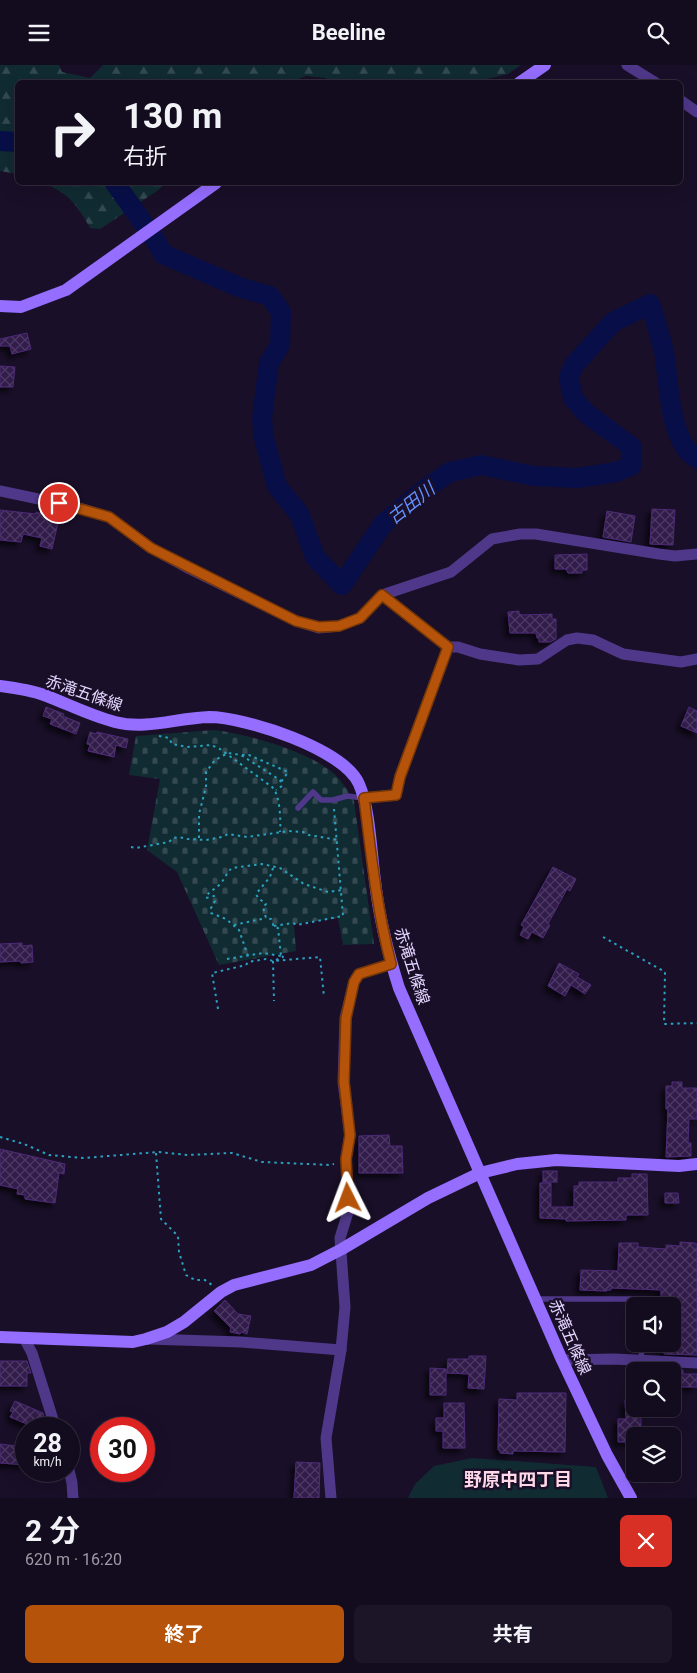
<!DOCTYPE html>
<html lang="ja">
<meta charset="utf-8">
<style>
:root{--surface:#130b1e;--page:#1c1427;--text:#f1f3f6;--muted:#9d9ba4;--line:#322b3c;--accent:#b45309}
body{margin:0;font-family:Roboto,"Noto Sans JP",sans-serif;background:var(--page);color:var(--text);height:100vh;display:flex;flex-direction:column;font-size:19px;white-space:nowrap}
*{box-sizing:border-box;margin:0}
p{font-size:16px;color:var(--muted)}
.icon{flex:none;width:28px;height:28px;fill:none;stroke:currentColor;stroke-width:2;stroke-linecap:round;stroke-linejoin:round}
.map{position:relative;height:1433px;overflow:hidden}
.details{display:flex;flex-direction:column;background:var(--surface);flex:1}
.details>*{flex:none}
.top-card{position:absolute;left:15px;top:15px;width:668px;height:105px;border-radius:8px;box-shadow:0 5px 20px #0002,0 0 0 1px var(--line);background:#130b1e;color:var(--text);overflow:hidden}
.tools{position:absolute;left:626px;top:1232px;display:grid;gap:10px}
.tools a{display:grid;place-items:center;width:55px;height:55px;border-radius:8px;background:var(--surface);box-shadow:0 5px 20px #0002,0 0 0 1px var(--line);font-size:25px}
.speed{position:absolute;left:15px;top:1352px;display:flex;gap:10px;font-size:25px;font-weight:700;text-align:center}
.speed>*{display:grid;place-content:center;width:65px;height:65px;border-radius:50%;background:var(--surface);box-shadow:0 5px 20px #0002,0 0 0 1px var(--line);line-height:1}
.speed small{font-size:12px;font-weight:400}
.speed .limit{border:8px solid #d22;background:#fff;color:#111}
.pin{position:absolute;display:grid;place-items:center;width:42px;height:42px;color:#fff;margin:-21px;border:2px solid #fff;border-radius:50%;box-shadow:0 1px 5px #0007}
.me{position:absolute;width:55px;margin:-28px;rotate:357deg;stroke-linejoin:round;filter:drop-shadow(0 0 4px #0008)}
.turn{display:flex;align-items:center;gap:18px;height:105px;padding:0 25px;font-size:22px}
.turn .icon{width:65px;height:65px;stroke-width:2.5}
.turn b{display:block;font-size:35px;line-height:42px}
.round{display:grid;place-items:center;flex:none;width:52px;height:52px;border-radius:8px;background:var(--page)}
.overview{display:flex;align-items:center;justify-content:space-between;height:85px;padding:0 25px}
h1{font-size:30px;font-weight:700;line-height:38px}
.button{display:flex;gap:10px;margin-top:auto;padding:10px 25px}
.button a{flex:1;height:58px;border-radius:8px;background:var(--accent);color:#fff;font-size:20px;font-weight:700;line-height:58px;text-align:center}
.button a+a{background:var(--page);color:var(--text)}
header{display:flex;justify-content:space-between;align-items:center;height:65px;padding:0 25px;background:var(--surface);font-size:22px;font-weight:700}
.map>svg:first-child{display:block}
</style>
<header><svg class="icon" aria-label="menu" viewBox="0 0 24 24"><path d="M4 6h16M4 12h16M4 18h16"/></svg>Beeline<svg class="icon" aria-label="search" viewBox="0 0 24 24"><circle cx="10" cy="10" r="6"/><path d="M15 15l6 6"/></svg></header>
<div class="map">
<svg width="697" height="1433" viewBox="0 0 697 1433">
<defs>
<pattern id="forest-firs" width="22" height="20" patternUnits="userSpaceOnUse" patternTransform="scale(1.25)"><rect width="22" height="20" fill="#112b32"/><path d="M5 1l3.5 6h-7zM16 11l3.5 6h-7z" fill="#344951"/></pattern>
<pattern id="cemetery-stones" width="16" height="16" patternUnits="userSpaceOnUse" patternTransform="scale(1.25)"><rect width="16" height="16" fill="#112b32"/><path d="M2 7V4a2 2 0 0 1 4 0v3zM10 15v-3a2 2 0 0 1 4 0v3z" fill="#344951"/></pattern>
<pattern id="building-cross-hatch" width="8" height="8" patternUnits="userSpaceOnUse" patternTransform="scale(1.25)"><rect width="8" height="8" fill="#301a4a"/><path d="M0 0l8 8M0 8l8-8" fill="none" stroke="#4e3b65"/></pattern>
<filter id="shadow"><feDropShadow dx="-4.5" dy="4.5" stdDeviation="2.5" flood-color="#0009"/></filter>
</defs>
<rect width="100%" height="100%" fill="#190f28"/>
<g fill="url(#forest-firs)">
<polygon points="0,0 59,0 62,7 90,13 103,0 521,0 508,9 473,17 330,18 326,13 306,11 288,18 18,18 17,109 0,106"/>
<path d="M43,118H166L157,126L100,164L90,163C77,140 69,128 43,118Z"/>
</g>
<path fill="url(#cemetery-stones)" d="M214,665C247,669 304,685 331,706C341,714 347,725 354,736L374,879L343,880L338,853L294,859L296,886L219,900L177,807L147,785L160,714L129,710L136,671Z"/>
<polygon fill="#112b32" points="472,1393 596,1402 608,1433 408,1433 415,1419 434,1401"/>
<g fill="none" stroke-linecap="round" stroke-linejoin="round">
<g stroke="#080f48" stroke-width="20">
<polyline points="0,76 18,77"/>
<path d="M115,118L156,176L163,189L239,222L270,231L281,247L280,280L269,298L264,337L262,354L264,373L277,421L300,450L315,492L342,520L383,459L429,421L450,407L481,400L534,411L577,413L616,407L631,401L632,382L586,348L573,333L569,312L574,300L613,257L650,239C655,254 660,270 664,287C669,314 669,379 697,393"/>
</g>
</g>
<g fill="url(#building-cross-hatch)" stroke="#4d2b77" filter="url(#shadow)">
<polygon points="27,268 31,284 12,289 10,281 0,281 0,274"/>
<polygon points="0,301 15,302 13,322 0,322"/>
<polygon points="652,444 675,445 673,480 650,479"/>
<polygon points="0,445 36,449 36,447 47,450 50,447 60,449 52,484 40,481 42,473 23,469 21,477 0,475"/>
<polygon points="607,446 635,451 631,477 603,472"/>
<polygon points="587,489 587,505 582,505 582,508 568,508 566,504 555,504 555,490"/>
<polygon points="519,546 519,549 523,550 552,549 552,554 556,554 556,574 550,577 539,577 539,573 537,573 536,568 510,568 508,547"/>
<polygon points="46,642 64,649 63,651 80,658 76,669 50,659 52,654 43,651"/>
<polygon points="689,642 697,646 697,668 681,661"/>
<polygon points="90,667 96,669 97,667 128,674 126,683 116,680 114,692 88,686 90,680 87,679"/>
<polygon points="553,802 576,814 570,826 567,824 548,859 550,860 543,873 532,867 528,874 520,870 524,862 521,860"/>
<polygon points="22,878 22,881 32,880 33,897 21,898 20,896 0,897 0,879"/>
<polygon points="559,898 579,909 577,912 591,920 585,929 571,920 565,931 548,921"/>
<polygon points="672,1017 682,1017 682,1023 697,1023 697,1054 689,1054 688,1078 691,1078 691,1091 666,1092 668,1044 666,1044 666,1021 672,1021"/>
<polygon points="389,1070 390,1081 402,1081 403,1108 359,1108 359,1071"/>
<polygon points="0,1084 65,1099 64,1109 59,1108 55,1138 25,1134 25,1130 17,1129 18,1124 0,1120"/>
<rect x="543" y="1106" width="14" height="11"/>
<polygon points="632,1109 647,1109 648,1150 626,1150 626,1155 566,1156 566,1154 540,1153 540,1118 551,1118 551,1142 574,1142 574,1121 579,1121 579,1117 618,1117 618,1113 632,1113"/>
<polygon points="665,1128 678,1128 679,1138 665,1138"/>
<polygon points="680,1177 695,1178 695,1179 697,1179 697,1290 664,1289 663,1279 672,1279 672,1241 661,1241 661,1225 611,1223 611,1225 607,1225 607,1226 580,1225 581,1205 618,1206 619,1178 638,1178 638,1182 666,1184 666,1180 680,1181"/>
<polygon points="225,1235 238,1249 251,1251 247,1269 241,1267 240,1269 230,1267 231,1263 214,1246"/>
<polygon points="469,1291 486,1291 484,1324 468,1323 469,1309 447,1308 448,1294 469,1294"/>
<polygon points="0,1296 27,1296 31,1308 27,1308 27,1321 0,1321"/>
<polygon points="430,1303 446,1304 446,1330 430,1330"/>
<polygon points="664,1304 683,1305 683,1309 697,1309 697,1322 672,1322 672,1306 664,1306"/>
<polygon points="517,1328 566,1328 565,1387 513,1386 513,1389 500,1388 500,1385 498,1385 499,1334 517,1335"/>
<polygon points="625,1335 635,1335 635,1344 641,1344 641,1371 635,1371 635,1377 618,1377 618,1354 626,1354"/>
<polygon points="15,1336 43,1348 44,1352 39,1364 10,1352 13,1347 10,1346"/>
<polygon points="444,1338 464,1338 465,1383 443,1383 443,1366 436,1366 436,1353 444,1353"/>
<polygon points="0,1379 26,1382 26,1400 0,1398"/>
<polygon points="296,1397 320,1398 319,1433 294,1433"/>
</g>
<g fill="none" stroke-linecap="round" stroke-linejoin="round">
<g stroke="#2aa2bf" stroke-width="2" stroke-dasharray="2.5 4" stroke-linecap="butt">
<path d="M159,671L169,673L172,679L187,682L211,680L220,684L272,722C280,729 281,756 280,767"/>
<polyline points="242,690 249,690 288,707 281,717"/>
<polyline points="199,773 199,749 206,722 206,707 215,695 228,688 241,690 280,715 282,721 276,725"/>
<polyline points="131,782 136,783 169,777 173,773 179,772 187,774 206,775 222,772 228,769 247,772 289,766 303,767 309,770 338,775"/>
<polyline points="273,803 270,812 256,829 258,833 266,839 263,842 266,853 271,854 274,862 278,863 281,891"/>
<polyline points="234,860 266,853"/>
<polyline points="274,861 293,858 297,860 343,851 334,744"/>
<polyline points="603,872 665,907 664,959 697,958"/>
<path d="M248,891L239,865L226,854L211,848V843L215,836L214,831L206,833C208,826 215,825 220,819C225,814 226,808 232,803L262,799L280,803L304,819L328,827L342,825"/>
<polyline points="227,894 263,888 281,891"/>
<polyline points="276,895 283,892 282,891"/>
<polyline points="273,896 274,936"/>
<polyline points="218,944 212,908 246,900 248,897 266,894 273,896 320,892 324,932"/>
<polyline points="0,1072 24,1079 49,1090 83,1093 159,1087 187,1090 232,1088 262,1097 330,1100 334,1099"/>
<polyline points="156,1088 161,1154 178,1171 179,1187 186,1210 195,1215 205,1215 212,1220"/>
</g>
<g stroke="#4f3889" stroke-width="5.5">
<polyline points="298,743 313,727 321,735 333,735 347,731 364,733"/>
<polyline points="535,1234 633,1234 632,1278 635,1278"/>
<polyline points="641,1295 642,1279"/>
</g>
<g stroke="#4f3889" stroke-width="11">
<polyline points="627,0 656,18"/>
<polyline points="680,35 697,47"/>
<polyline points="0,426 76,442 109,452 151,483 186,502 296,556 319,563 339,561 360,553 382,530 451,507 492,474 520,469 536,469 659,489 675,491 697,489"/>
<polyline points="382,530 448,582 458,582 480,589 519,595 538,594 567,575 577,573 593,575 623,589 681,597 697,594"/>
<polyline points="364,733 396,730 400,711 448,582"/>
<polyline points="24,1273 32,1288 56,1364"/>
<polyline points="148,1274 241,1277 341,1285"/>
<polyline points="562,1295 614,1294 697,1298"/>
<polyline points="69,1405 72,1418 73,1433"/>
<polyline points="331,1433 326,1373 341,1285 345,1242 340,1173 349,1144 346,1094 350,1070 343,1017 345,953 354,917 359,909 391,899"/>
</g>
<g stroke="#956dff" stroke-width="12">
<polyline points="519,18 545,0"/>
<polyline points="0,241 21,242 66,225 216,118"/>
<path d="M0,621C15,623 30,625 44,630C68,639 91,651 115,657C146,665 177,653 209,652C245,652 344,684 359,719C370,744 371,788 375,816C379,852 388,888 399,923L562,1295L607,1390L631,1433"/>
<polyline points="0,1272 133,1277 146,1274 167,1267 184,1257 221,1227 234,1220 311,1200 342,1184 428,1133 480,1108 517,1099 556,1095 679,1101 697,1099"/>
</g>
</g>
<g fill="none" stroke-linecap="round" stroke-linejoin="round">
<defs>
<path id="route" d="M59,438L109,452L151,483L296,556L319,562L339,561L360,553L382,530L448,582L400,712L396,730L364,733C371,789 377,845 391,899L359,909L354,917L346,953L344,1017L350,1070L346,1094L348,1133"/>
</defs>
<use href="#route" stroke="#753606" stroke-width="12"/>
<use href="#route" stroke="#b45309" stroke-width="9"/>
</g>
<g text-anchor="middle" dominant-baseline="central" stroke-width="5" stroke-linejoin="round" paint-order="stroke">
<g font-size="16" fill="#e5d6ff" stroke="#190f28">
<text transform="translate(84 628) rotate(19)">赤滝五條線</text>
<text transform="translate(412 901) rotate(72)">赤滝五條線</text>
<text transform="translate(570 1272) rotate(66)">赤滝五條線</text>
</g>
<g font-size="18" font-style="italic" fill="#6490ff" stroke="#190f28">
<text transform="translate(411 438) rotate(-38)">古田川</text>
</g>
<g font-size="18" font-weight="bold" fill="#ffd8e7" stroke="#190f28">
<text x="518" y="1414">野原中四丁目</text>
</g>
</g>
</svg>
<div class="tools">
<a><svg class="icon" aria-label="sound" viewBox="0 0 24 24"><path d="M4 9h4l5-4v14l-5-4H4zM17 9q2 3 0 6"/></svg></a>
<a><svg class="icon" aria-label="search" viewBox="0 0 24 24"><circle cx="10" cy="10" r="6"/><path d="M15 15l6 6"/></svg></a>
<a><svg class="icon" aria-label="layers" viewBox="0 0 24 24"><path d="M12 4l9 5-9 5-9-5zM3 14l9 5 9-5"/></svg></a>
</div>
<div class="speed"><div>28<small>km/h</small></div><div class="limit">30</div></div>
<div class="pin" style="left:59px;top:438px;background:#d93025"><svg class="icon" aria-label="arrive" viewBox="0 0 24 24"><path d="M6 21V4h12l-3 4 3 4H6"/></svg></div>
<svg class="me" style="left:348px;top:1133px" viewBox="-20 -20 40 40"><path d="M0-17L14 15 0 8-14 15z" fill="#b45309" stroke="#fff" stroke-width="4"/></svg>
<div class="top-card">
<div class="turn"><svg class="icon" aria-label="right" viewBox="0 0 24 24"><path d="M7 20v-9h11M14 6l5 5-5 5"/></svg><div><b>130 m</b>右折</div></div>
</div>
</div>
<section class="details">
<div class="overview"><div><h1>2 分</h1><p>620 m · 16:20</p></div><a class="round" style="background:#d93025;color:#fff"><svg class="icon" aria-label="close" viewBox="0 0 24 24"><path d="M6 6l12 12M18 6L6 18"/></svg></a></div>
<div class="button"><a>終了</a><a>共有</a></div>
</section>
